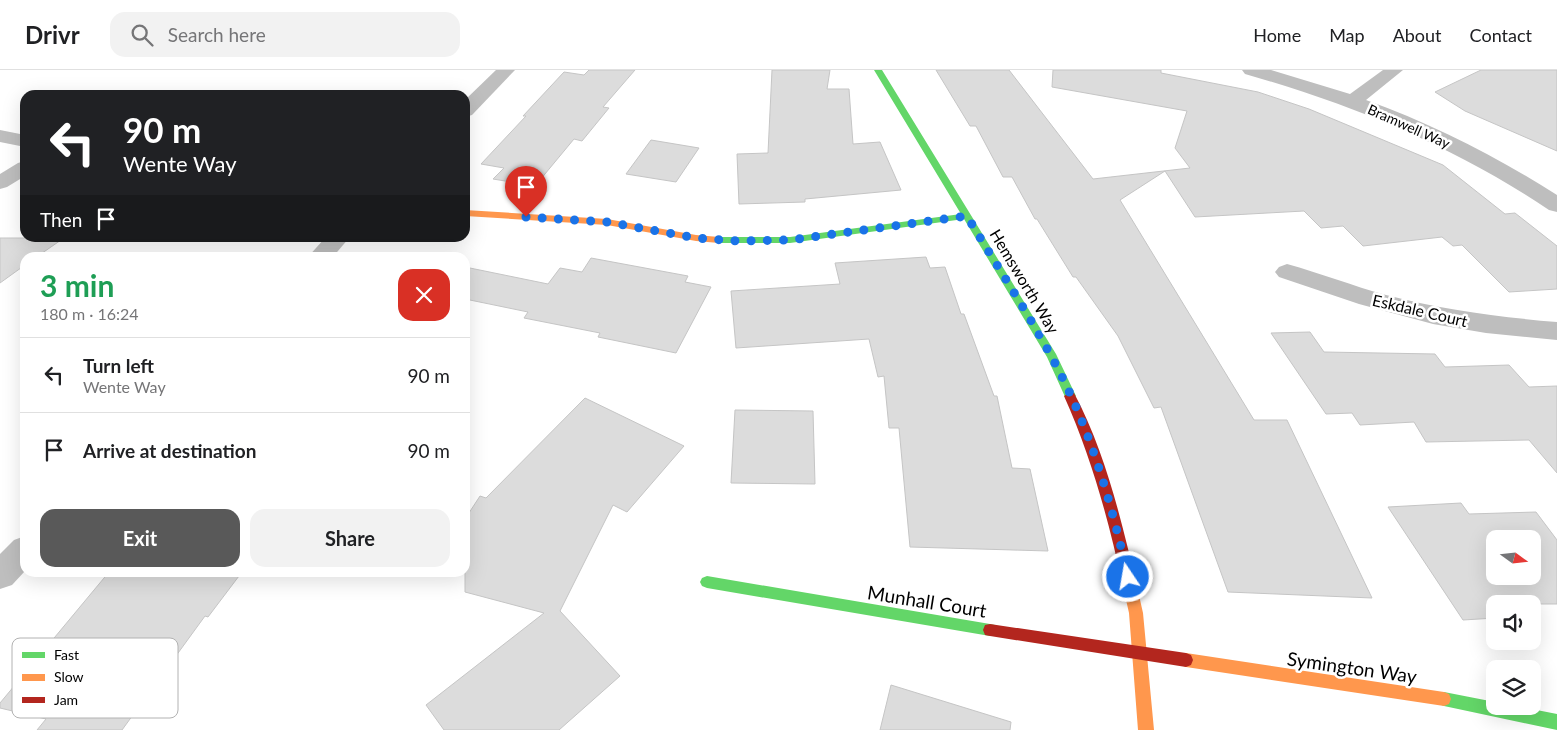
<!DOCTYPE html>
<meta charset="utf-8">
<style>
:root{--surface:#fff;--page:#f2f2f2;--text:#202124;--muted:#757577;--line:#e0e0e0;--accent:#595959}
body{margin:0;font-family:Lato,sans-serif;background:var(--page);color:var(--text);height:100vh;display:flex;flex-direction:column;font-size:19px;white-space:nowrap}
*{box-sizing:border-box;margin:0}
p{font-size:16px;color:var(--muted)}
.icon{flex:none;width:28px;height:28px;fill:none;stroke:currentColor;stroke-width:2;stroke-linecap:round;stroke-linejoin:round}
.map{position:relative;flex:1;overflow:hidden}
.sheet{position:absolute;left:20px;top:182px;width:450px;height:325px;display:flex;flex-direction:column;background:var(--surface);border-radius:15px;box-shadow:0 5px 20px #0002}
.sheet>*{flex:none}
.hud{position:absolute;left:20px;top:20px;width:450px;height:152px;border-radius:15px;box-shadow:0 5px 20px #0002;background:#202124;color:#fff;overflow:hidden}
.needle{width:32px;rotate:105deg}
.fabs{position:absolute;left:1486px;top:460px;display:grid;gap:10px}
.fabs a{display:grid;place-items:center;width:55px;height:55px;border-radius:10px;background:var(--surface);box-shadow:0 5px 20px #0002;font-size:25px}
.pin{position:absolute;display:grid;place-items:center;width:42px;height:42px;color:#fff;margin:-51px -21px;border-radius:50% 50% 50% 0;rotate:-45deg;box-shadow:0 0 5px #0007}
.pin .icon{rotate:45deg}
.me{position:absolute;width:55px;margin:-28px;rotate:348deg;stroke-linejoin:round;filter:drop-shadow(0 0 4px #0008)}
.turn{display:flex;align-items:center;gap:18px;height:105px;padding:0 20px;font-size:22px}
.turn .icon{width:65px;height:65px;stroke-width:2.5}
.turn b{display:block;font-size:35px;line-height:42px}
.then{display:flex;align-items:center;height:48px;padding:0 20px;background:#0003;gap:10px;font-size:19px}
.round{display:grid;place-items:center;flex:none;width:52px;height:52px;border-radius:15px;background:var(--page)}
.headline{display:flex;align-items:center;justify-content:space-between;height:85px;padding:0 20px}
h1{font-size:30px;font-weight:700;line-height:38px;color:#1e9e55}
.action{display:flex;gap:10px;margin-top:auto;padding:10px 20px}
.action a{flex:1;height:58px;border-radius:15px;background:var(--accent);color:#fff;font-size:20px;font-weight:700;line-height:58px;text-align:center}
.action a+a{background:var(--page);color:var(--text)}
ul{padding:0;list-style:none}
li{display:flex;align-items:center;gap:15px;height:75px;padding:0 20px;border-top:1px solid var(--line)}
li div{flex:1}
li b{display:block;font-size:19px}
li em{font-style:normal}
header{display:flex;align-items:center;gap:30px;box-sizing:border-box;height:70px;padding:0 25px;background:var(--surface);border-bottom:1px solid var(--line)}
header strong{font-size:24px}
nav{display:flex;gap:28px;margin-inline-start:auto;font-size:18px}
.search{width:350px;height:45px;background:var(--page);display:flex;align-items:center;gap:12px;box-sizing:border-box;padding:0 18px;border-radius:15px;color:var(--muted);font-size:19px}
.map>svg:first-child{display:block}
</style>
<header>
<strong>Drivr</strong>
<div class="search"><svg class="icon" aria-label="search" viewBox="0 0 24 24"><circle cx="10" cy="10" r="6"/><path d="M15 15l6 6"/></svg>Search here</div>
<nav><a>Home</a><a>Map</a><a>About</a><a>Contact</a></nav>
</header>
<div class="map">
<svg width="1557" height="660" viewBox="0 0 1557 660">
<rect width="100%" height="100%" fill="#fff"/>
<g fill="#dcdcdc" stroke="#c5c5c5" fill-rule="evenodd">
<polygon points="589,0 635,0 603,37 609,38 582,71 574,69 535,116 493,109 504,98 481,94 526,46 523,46 564,2 584,5"/>
<polygon points="772,0 830,0 827,19 849,19 853,74 880,72 901,120 805,129 805,132 739,134 737,84 768,83"/>
<polygon points="936,0 1009,0 1093,109 1190,98 1175,78 1187,41 1052,17 1053,0 1161,0 1161,3 1258,22 1309,39 1443,95 1505,144 1515,143 1557,176 1557,219 1509,222 1462,175 1453,176 1442,167 1363,176 1343,156 1321,158 1304,141 1195,147 1165,101 1120,130 1254,350 1287,350 1372,528 1228,522 1161,337 1154,338 1118,266 1076,207 1073,207 1037,149 1035,149 1012,107 1003,107 976,56 970,56"/>
<polygon points="1481,0 1557,0 1557,81 1465,41 1435,22"/>
<polygon points="651,70 699,78 676,112 626,104"/>
<polygon points="0,168 64,168 35,188 25,188 25,195 0,213"/>
<polygon points="926,187 930,198 945,197 961,244 964,244 994,326 997,326 1012,398 1030,399 1048,481 910,477 899,358 889,358 884,306 878,307 869,269 736,278 731,221 840,214 835,193"/>
<polygon points="591,188 688,206 685,212 711,217 676,283 598,267 600,263 524,248 528,242 465,229 465,197 548,214 560,198 582,202"/>
<polygon points="1310,262 1324,282 1435,284 1445,297 1509,295 1529,317 1557,316 1557,403 1529,370 1426,372 1414,352 1360,355 1352,343 1326,344 1271,263"/>
<polygon points="585,328 684,376 627,442 613,435 560,541 620,606 559,660 444,660 426,635 544,543 465,522 465,449 480,426 486,428"/>
<polygon points="735,340 813,341 815,414 731,413"/>
<path d="M1461,433L1469,444L1536,442L1557,470V534H1495V548L1463,550L1388,437ZM1495,469H1532V506H1495Z"/>
<polygon points="109,502 242,502 208,547 205,546 122,660 37,660 46,649 0,638 0,633"/>
<polygon points="891,615 1011,652 1010,660 880,660"/>
</g>
<g fill="none" stroke-linecap="round" stroke-linejoin="round">
<g fill="#bebebe" fill-rule="evenodd">
<polygon points="496,0 515,0 472,45 465,47 465,30"/>
<path d="M1242,0H1271L1350,24L1383,0H1403L1366,30C1433,54 1497,87 1557,125V142L1549,140C1455,77 1354,35 1245,4Z"/>
<polygon points="0,60 25,65 25,77 0,72"/>
<polygon points="25,91 25,106 7,117 0,119 0,104 18,93"/>
<polygon points="325,168 349,168 332,188 307,188"/>
<path d="M1287,194C1320,203 1353,216 1386,225C1443,240 1499,247 1557,252V270L1486,263L1433,254L1359,234L1279,207L1275,202L1279,197Z"/>
<polygon points="25,466 25,501 12,515 0,519 0,484 14,470"/>
</g>
<g fill="#63d668" fill-rule="evenodd">
<polygon points="874,0 882,0 1056,284 1076,326 1074,329 1066,329 1047,287 964,149 790,173 719,173 714,170 719,167 790,167 961,144"/>
<polygon points="707,506 990,554 995,555 997,560 995,565 990,566 707,518 702,516 700,512 702,508"/>
<polygon points="1444,622 1495,632 1495,636 1516,636 1557,644 1557,660 1444,636 1439,634 1437,629 1439,624"/>
</g>
<g fill="#ff974d" fill-rule="evenodd">
<polygon points="465,140 607,149 696,165 719,167 724,170 719,173 696,171 607,155 465,146"/>
<polygon points="1129,506 1134,508 1136,512 1143,543 1154,660 1138,660 1129,543 1122,512 1124,508"/>
<polygon points="1186,583 1444,622 1449,624 1451,629 1449,634 1444,636 1186,597 1181,595 1179,590 1181,585"/>
</g>
<g fill="#b3261e" fill-rule="evenodd">
<path d="M1070,322L1074,323C1105,381 1121,449 1136,512L1134,516L1129,518L1124,516L1122,512C1108,448 1091,386 1064,326Z"/>
<polygon points="990,554 1186,583 1191,585 1193,590 1191,595 1186,597 990,566 985,565 983,560 985,555"/>
</g>
</g>
<g fill="none" stroke-linecap="round" stroke-linejoin="round">
<path stroke="#1a73e8" stroke-width="9" stroke-dasharray="0 16.2" d="M526,147L607,152L696,168L738,171L790,170L967,146C995,193 1025,238 1051,286C1089,354 1111,431 1128,507"/>
</g>
<g text-anchor="middle" dominant-baseline="central" stroke-width="5" stroke-linejoin="round" paint-order="stroke">
<g font-size="14" fill="#000" stroke="#fff">
<text transform="translate(1409 56) rotate(24)">Bramwell Way</text>
</g>
<g font-size="16" fill="#000" stroke="#fff">
<text transform="translate(1025 211) rotate(59)">Hemsworth Way</text>
<text transform="translate(1420 240) rotate(13)">Eskdale Court</text>
</g>
<g font-size="19" fill="#000" stroke="#fff">
<text transform="translate(927 531) rotate(9)">Munhall Court</text>
<text transform="translate(1352 597) rotate(8)">Symington Way</text>
</g>
</g>
<rect x="12" y="568" width="166" height="80" rx="8" fill="#fff" stroke="#b2b2b2" stroke-width="1"/>
<rect x="22" y="582" width="23" height="6" fill="#63d668"/>
<rect x="22" y="604" width="23" height="7" fill="#ff974d"/>
<rect x="22" y="627" width="23" height="6" fill="#b3261e"/>
<g font-size="14" fill="#000">
<text x="54" y="590">Fast</text>
<text x="54" y="612">Slow</text>
<text x="54" y="635">Jam</text>
</g>
</svg>
<div class="fabs">
<a><svg class="needle" viewBox="-14 -14 28 28"><path d="M0-13l5 13h-10z" fill="#e53935"/><path d="M0 13l5-13h-10z" fill="#757577"/></svg></a>
<a><svg class="icon" aria-label="sound" viewBox="0 0 24 24"><path d="M4 9h4l5-4v14l-5-4H4zM17 9q2 3 0 6"/></svg></a>
<a><svg class="icon" aria-label="layers" viewBox="0 0 24 24"><path d="M12 4l9 5-9 5-9-5zM3 14l9 5 9-5"/></svg></a>
</div>
<div class="pin" style="left:526px;top:147px;background:#d93025"><svg class="icon" aria-label="arrive" viewBox="0 0 24 24"><path d="M6 21V4h12l-3 4 3 4H6"/></svg></div>
<svg class="me" style="left:1128px;top:507px" viewBox="-20 -20 40 40"><circle r="17" fill="#1a73e8" stroke="#fff" stroke-width="3"/><path d="M0-11L8 9 0 5-8 9z" fill="#fff"/></svg>
<div class="hud">
<div class="turn"><svg class="icon" aria-label="left" viewBox="0 0 24 24"><path d="M17 20v-9H6M10 6l-5 5 5 5"/></svg><div><b>90 m</b>Wente Way</div></div>
<div class="then">Then<svg class="icon" aria-label="arrive" viewBox="0 0 24 24"><path d="M6 21V4h12l-3 4 3 4H6"/></svg></div>
</div>
<section class="sheet">
<div class="headline"><div><h1>3 min</h1><p>180 m · 16:24</p></div><a class="round" style="background:#d93025;color:#fff"><svg class="icon" aria-label="close" viewBox="0 0 24 24"><path d="M6 6l12 12M18 6L6 18"/></svg></a></div>
<ul>
<li><svg class="icon" aria-label="left" viewBox="0 0 24 24"><path d="M17 20v-9H6M10 6l-5 5 5 5"/></svg><div><b>Turn left</b><p>Wente Way</p></div><em>90 m</em></li>
<li><svg class="icon" aria-label="arrive" viewBox="0 0 24 24"><path d="M6 21V4h12l-3 4 3 4H6"/></svg><div><b>Arrive at destination</b></div><em>90 m</em></li>
</ul>
<div class="action"><a>Exit</a><a>Share</a></div>
</section>
</div>
